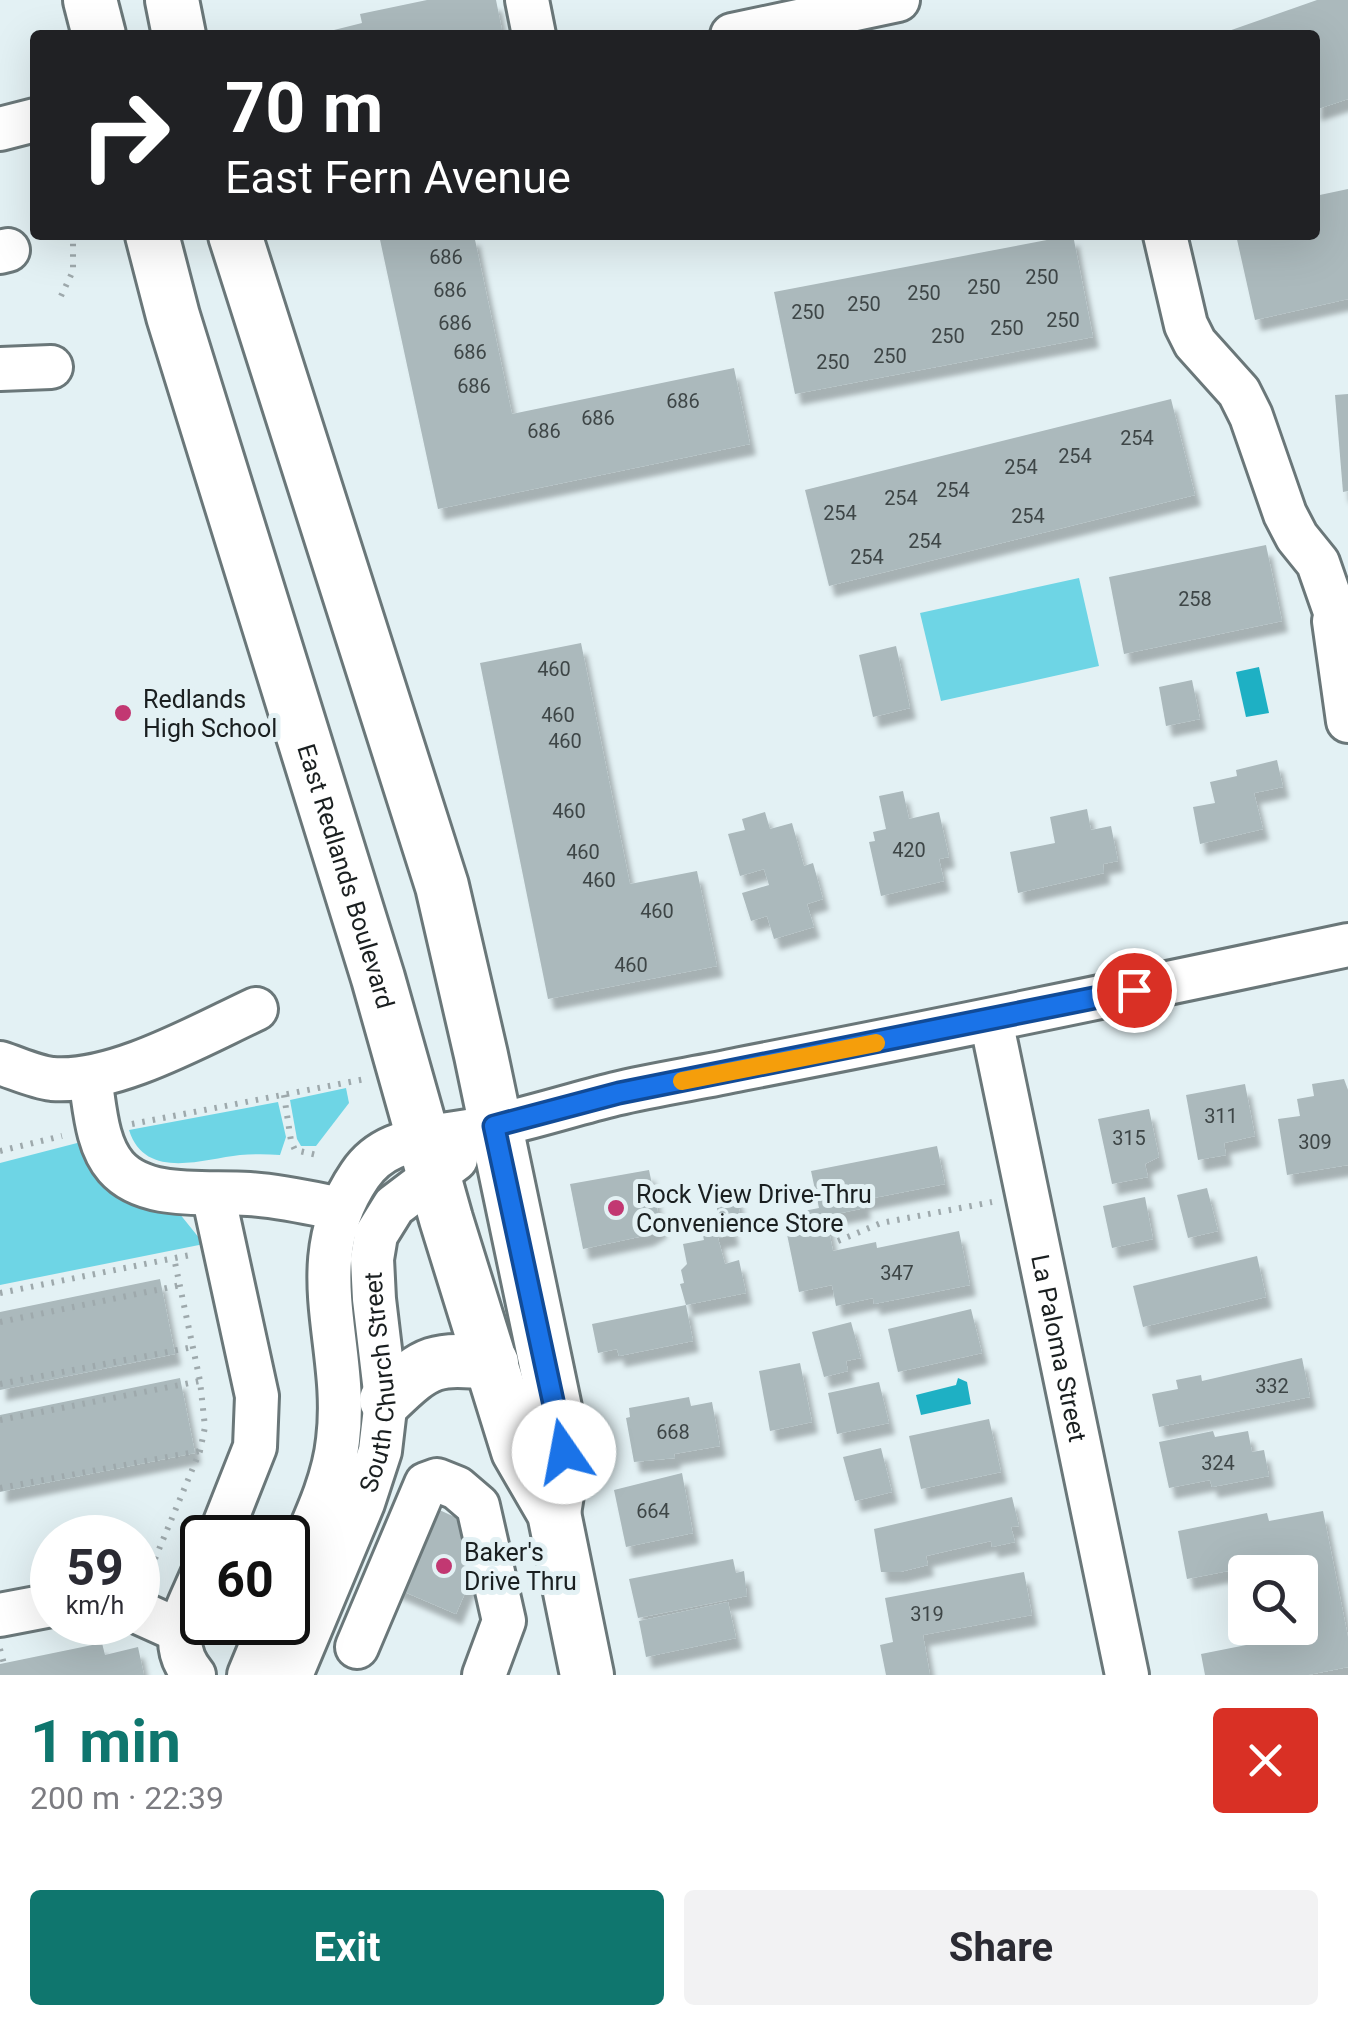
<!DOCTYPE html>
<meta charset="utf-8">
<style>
:root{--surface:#fff;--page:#f2f2f3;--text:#2b2b33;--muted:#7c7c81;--accent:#0f766e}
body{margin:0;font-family:Roboto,sans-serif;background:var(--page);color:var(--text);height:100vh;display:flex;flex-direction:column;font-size:38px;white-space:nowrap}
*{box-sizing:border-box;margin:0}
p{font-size:32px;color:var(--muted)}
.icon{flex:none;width:55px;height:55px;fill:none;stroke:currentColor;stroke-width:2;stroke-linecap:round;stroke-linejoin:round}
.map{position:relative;height:1675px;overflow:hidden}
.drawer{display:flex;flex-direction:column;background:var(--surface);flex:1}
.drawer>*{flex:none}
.banner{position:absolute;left:30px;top:30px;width:1290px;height:210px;border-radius:10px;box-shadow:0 10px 40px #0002;background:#202124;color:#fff;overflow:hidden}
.buttons{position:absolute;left:1228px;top:1555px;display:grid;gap:20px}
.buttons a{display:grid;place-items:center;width:90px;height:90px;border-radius:10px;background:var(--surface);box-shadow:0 10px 40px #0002;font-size:50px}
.speed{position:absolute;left:30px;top:1515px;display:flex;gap:20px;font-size:50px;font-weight:700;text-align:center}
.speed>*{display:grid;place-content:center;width:130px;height:130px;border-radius:50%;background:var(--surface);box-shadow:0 10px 40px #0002;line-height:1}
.speed small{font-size:25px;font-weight:400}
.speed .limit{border:5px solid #111;border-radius:15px;background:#fff;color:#111}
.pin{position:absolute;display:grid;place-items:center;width:85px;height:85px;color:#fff;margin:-42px;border:5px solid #fff;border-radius:50%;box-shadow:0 2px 10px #0007}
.me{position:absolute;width:110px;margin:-55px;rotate:348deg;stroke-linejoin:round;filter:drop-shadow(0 0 8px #0008)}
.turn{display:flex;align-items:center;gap:35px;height:210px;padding:0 30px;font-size:45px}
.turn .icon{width:130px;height:130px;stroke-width:2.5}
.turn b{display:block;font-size:70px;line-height:85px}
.round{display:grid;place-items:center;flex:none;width:105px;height:105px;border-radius:10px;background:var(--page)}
.head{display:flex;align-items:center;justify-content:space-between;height:170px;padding:0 30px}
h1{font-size:60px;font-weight:700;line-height:75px;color:var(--accent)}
.primary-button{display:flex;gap:20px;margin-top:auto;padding:20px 30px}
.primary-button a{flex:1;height:115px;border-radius:10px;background:var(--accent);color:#fff;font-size:40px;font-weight:700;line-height:115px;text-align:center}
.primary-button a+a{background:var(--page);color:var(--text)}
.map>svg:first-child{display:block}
</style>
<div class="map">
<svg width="1348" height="1675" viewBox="0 0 1348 1675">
<defs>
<filter id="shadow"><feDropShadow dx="6" dy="11" stdDeviation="2.5" flood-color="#0004"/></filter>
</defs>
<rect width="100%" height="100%" fill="#e3f1f4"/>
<g fill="#6ed5e5">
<polygon points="1079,578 1099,666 941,701 920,613"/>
<polygon points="346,1088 349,1103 316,1146 301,1146 297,1139 290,1100"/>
<path d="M278,1102L286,1137L280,1155C267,1154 253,1154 240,1155C203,1159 145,1181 129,1130Z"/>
<path d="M81,1142C92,1196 133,1203 179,1213L204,1244L0,1285V1163Z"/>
</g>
<g fill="#1eb0c4">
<polygon points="1259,667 1269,713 1246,717 1236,672"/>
<polygon points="958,1378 967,1382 971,1404 921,1415 916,1395 956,1385"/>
</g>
<g fill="#abb9bc" filter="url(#shadow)">
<polygon points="427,0 496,0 503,35 314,35 362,23 360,14"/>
<polygon points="1317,0 1348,0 1348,99 1315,110 1315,35 1220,34"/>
<polygon points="1348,189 1348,299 1255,320 1236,235 1315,235 1315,196"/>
<polygon points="379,235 474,235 512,414 734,368 750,444 438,509"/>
<polygon points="1073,235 1093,337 795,394 774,292"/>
<polygon points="1348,394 1348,491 1343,492 1335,395"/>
<polygon points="1171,399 1195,495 829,586 805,490"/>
<polygon points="1266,545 1282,621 1124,654 1109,577"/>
<polygon points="581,643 630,884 697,871 717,966 548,999 480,663"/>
<polygon points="896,646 910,708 873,717 859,655"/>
<polygon points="1192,680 1200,719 1166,726 1159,687"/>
<polygon points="1277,760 1283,787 1254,793 1263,829 1200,844 1193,807 1215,803 1210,782 1237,776 1236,770"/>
<polygon points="903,791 909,819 939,812 949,857 939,859 944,881 881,896 869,842 875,841 873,832 886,829 879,796"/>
<polygon points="1087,809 1091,830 1111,826 1118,861 1103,864 1104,873 1018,893 1010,852 1055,843 1050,817"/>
<polygon points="765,812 770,829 792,823 804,866 813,863 823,899 807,904 814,927 774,939 767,916 751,921 742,893 769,885 764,869 740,876 728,834 745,830 742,819"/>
<polygon points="1344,1079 1348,1090 1348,1165 1287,1175 1278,1119 1300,1116 1297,1099 1314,1096 1312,1084"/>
<polygon points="1245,1084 1255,1136 1224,1143 1226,1155 1198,1160 1186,1095"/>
<polygon points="1149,1109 1159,1157 1145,1164 1148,1177 1112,1184 1098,1119"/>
<polygon points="937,1146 945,1184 863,1200 865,1208 826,1216 833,1251 876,1242 877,1248 959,1231 970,1285 874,1304 873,1298 836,1306 832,1285 799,1292 783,1215 819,1208 811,1171"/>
<polygon points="649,1170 661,1227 648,1235 583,1249 570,1184"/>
<polygon points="1207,1188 1218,1231 1188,1238 1177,1195"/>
<polygon points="736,1193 740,1214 729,1216 733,1235 718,1238 725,1264 739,1260 746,1293 686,1305 680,1284 684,1283 681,1270 687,1264 683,1244 704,1240 699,1218 718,1214 715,1197"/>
<polygon points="1145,1197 1153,1239 1112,1248 1103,1206"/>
<polygon points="1257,1256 1266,1297 1143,1327 1133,1286"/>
<polygon points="160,1279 175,1354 0,1390 0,1312"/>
<polygon points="686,1305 693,1341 619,1356 617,1349 598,1353 592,1324"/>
<polygon points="971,1309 982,1353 898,1372 888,1329"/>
<polygon points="851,1322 861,1358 846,1361 848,1371 824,1377 812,1332"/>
<polygon points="1302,1358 1310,1397 1159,1427 1152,1394 1178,1389 1176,1380 1201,1375 1202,1381"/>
<polygon points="800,1363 812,1422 770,1431 759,1371"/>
<polygon points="180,1378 195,1453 0,1492 0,1415"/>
<polygon points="879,1382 889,1423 837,1434 828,1393"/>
<polygon points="689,1397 691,1406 712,1402 720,1446 674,1454 675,1458 634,1462 626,1418 630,1417 629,1408"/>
<polygon points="989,1419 1001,1472 921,1489 909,1436"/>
<polygon points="1213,1431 1215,1437 1248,1431 1252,1452 1264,1450 1269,1476 1212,1487 1210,1480 1169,1488 1159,1442"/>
<polygon points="881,1448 892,1492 855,1501 843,1457"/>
<polygon points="682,1473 693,1533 626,1547 614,1490"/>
<polygon points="1012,1497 1019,1526 1011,1527 1015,1542 992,1547 991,1541 926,1556 928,1565 900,1572 881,1572 874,1529"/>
<polygon points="435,1508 468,1523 465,1553 480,1548 490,1579 468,1586 456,1614 393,1587"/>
<polygon points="1323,1511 1348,1637 1348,1667 1308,1675 1205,1675 1201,1654 1292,1636 1290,1628 1300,1628 1300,1572 1271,1572 1269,1563 1187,1579 1178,1531 1267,1513 1269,1521"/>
<polygon points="733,1559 736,1573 744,1571 747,1596 638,1618 629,1579"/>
<polygon points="1024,1572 1032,1615 923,1635 930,1675 886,1675 880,1645 893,1642 885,1598"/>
<polygon points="728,1602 736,1638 646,1657 639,1621"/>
<polygon points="102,1643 105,1655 138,1647 144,1675 0,1675 0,1664"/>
</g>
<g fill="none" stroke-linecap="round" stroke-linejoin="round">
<defs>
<g id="minor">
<polyline points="527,0 534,35"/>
<polyline points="732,35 898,0"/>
<polyline points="0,129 35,120"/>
<polyline points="1165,235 1186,325 1195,343 1239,392 1251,416 1285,514 1297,537 1318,563 1348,649"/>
<polyline points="0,252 8,250"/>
<polyline points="0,369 51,367"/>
<polyline points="1334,621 1348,721"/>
<path id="s1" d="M991,1020L1127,1675"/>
<path d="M0,1063C16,1068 35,1077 52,1079C114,1084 200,1035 256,1009"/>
<path d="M90,1078C95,1107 96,1144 116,1167C146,1201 208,1191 249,1194C280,1196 311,1203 341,1209"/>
<polyline points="213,1194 257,1396 255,1447 219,1538"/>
<path d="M288,1582C306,1536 333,1489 338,1440C350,1345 299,1264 360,1175C368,1163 380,1153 394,1147C427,1134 463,1134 498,1125C537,1116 575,1104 615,1094C656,1084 699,1078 741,1069C943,1030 1146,988 1348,945"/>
<polyline points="138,1612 178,1630"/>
<polyline points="0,1615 52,1605"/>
<polyline points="357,1647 426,1484 437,1480 457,1488 478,1506 504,1621 484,1675"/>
<path d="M194,1675C165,1642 188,1609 202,1575"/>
<polyline points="249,1675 271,1622"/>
<path id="s2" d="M291,1675L363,1503L380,1451L386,1400L374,1299L372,1259L376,1235L394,1206L456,1159"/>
</g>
<g id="major">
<polyline points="90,0 99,35"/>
<polyline points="172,0 179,35"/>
<path id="s3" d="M152,235L173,316L378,978L446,1219L518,1451L554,1513L587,1675"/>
<polyline points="235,235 442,886 481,1055 564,1451 554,1513"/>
<path d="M386,1400C428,1359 435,1358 492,1363"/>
</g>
</defs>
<use href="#minor" stroke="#6a7779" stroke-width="48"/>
<use href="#major" stroke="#6a7779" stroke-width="58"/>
<g stroke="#9ea9ac" stroke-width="6" stroke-dasharray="2.5 8" stroke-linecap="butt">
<polyline points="61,296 73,271 73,235"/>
<polyline points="284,1095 291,1141 295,1150 317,1155"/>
<polyline points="132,1124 365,1079"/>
<polyline points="0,1151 62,1136"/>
<polyline points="838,1241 881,1223 992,1202"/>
<polyline points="0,1293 190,1255"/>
<polyline points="0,1322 181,1285"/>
<polyline points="0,1384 193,1347"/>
<polyline points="0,1420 200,1381"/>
<polyline points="0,1488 200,1451"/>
<polyline points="147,1578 200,1451 205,1427 200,1381 174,1258"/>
<polyline points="80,1629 107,1630"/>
<polyline points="0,1649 4,1664"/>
</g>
<use href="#minor" stroke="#fff" stroke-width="42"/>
<use href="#major" stroke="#fff" stroke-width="52"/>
</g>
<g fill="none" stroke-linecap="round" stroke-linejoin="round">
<defs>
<polyline id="route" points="564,1452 494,1126 619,1093 1134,990"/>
</defs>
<use href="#route" stroke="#114b97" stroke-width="25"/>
<use href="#route" stroke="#1a73e8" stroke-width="18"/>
<polyline stroke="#f59e0b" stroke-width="18" points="682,1081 876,1043"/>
</g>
<g fill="#c23872" stroke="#e3f1f4" stroke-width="4">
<circle cx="123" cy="713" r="10"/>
<circle cx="616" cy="1208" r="10"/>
<circle cx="444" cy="1566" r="10"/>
</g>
<g text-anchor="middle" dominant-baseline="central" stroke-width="10" stroke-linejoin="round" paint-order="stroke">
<g font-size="20" fill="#3e4647">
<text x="446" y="257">686</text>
<text x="1042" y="277">250</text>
<text x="984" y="287">250</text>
<text x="450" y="290">686</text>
<text x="924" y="293">250</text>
<text x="864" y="304">250</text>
<text x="808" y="312">250</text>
<text x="1063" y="320">250</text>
<text x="455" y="323">686</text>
<text x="1007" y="328">250</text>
<text x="948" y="336">250</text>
<text x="470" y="352">686</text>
<text x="890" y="356">250</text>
<text x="833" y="362">250</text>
<text x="474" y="386">686</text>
<text x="683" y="401">686</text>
<text x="598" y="418">686</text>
<text x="544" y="431">686</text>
<text x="1137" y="438">254</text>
<text x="1075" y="456">254</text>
<text x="1021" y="467">254</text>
<text x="953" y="490">254</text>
<text x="901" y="498">254</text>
<text x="840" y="513">254</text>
<text x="1028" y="516">254</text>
<text x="925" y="541">254</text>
<text x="867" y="557">254</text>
<text x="1195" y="599">258</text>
<text x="554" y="669">460</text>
<text x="558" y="715">460</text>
<text x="565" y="741">460</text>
<text x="569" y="811">460</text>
<text x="909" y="850">420</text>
<text x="583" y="852">460</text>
<text x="599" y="880">460</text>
<text x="657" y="911">460</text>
<text x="631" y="965">460</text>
<text x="1221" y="1116">311</text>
<text x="1129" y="1138">315</text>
<text x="1315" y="1142">309</text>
<text x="897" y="1273">347</text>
<text x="1272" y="1386">332</text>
<text x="673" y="1432">668</text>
<text x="1218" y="1463">324</text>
<text x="653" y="1511">664</text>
<text x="927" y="1614">319</text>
</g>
<g font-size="25" fill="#1a1f20" stroke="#e3f1f4" text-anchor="start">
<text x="143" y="699">Redlands<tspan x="143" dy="29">High School</tspan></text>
<text x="636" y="1194">Rock View Drive-Thru<tspan x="636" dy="29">Convenience Store</tspan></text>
<text x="464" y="1552">Baker's<tspan x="464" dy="29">Drive Thru</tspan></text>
</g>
<g font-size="25" fill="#1a1f20" stroke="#e3f1f4">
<text stroke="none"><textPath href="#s3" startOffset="670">East Redlands Boulevard</textPath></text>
<text stroke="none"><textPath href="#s1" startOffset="335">La Paloma Street</textPath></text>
<text stroke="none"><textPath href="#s2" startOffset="310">South Church Street</textPath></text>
</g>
</g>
</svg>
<div class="buttons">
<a><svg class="icon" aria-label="search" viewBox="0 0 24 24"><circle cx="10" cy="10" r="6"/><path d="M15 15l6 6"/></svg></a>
</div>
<div class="speed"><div>59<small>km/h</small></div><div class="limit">60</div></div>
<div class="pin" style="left:1134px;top:990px;background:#d93025"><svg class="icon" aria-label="arrive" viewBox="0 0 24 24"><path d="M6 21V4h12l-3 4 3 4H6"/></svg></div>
<svg class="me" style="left:564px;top:1452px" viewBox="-20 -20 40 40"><circle r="19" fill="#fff"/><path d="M0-13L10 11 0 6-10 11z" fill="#1a73e8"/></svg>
<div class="banner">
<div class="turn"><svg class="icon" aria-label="right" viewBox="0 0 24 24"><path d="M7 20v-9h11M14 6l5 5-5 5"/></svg><div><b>70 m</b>East Fern Avenue</div></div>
</div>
</div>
<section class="drawer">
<div class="head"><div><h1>1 min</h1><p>200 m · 22:39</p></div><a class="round" style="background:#d93025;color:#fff"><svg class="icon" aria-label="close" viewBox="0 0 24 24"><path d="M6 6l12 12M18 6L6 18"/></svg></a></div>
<div class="primary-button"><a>Exit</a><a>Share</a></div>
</section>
